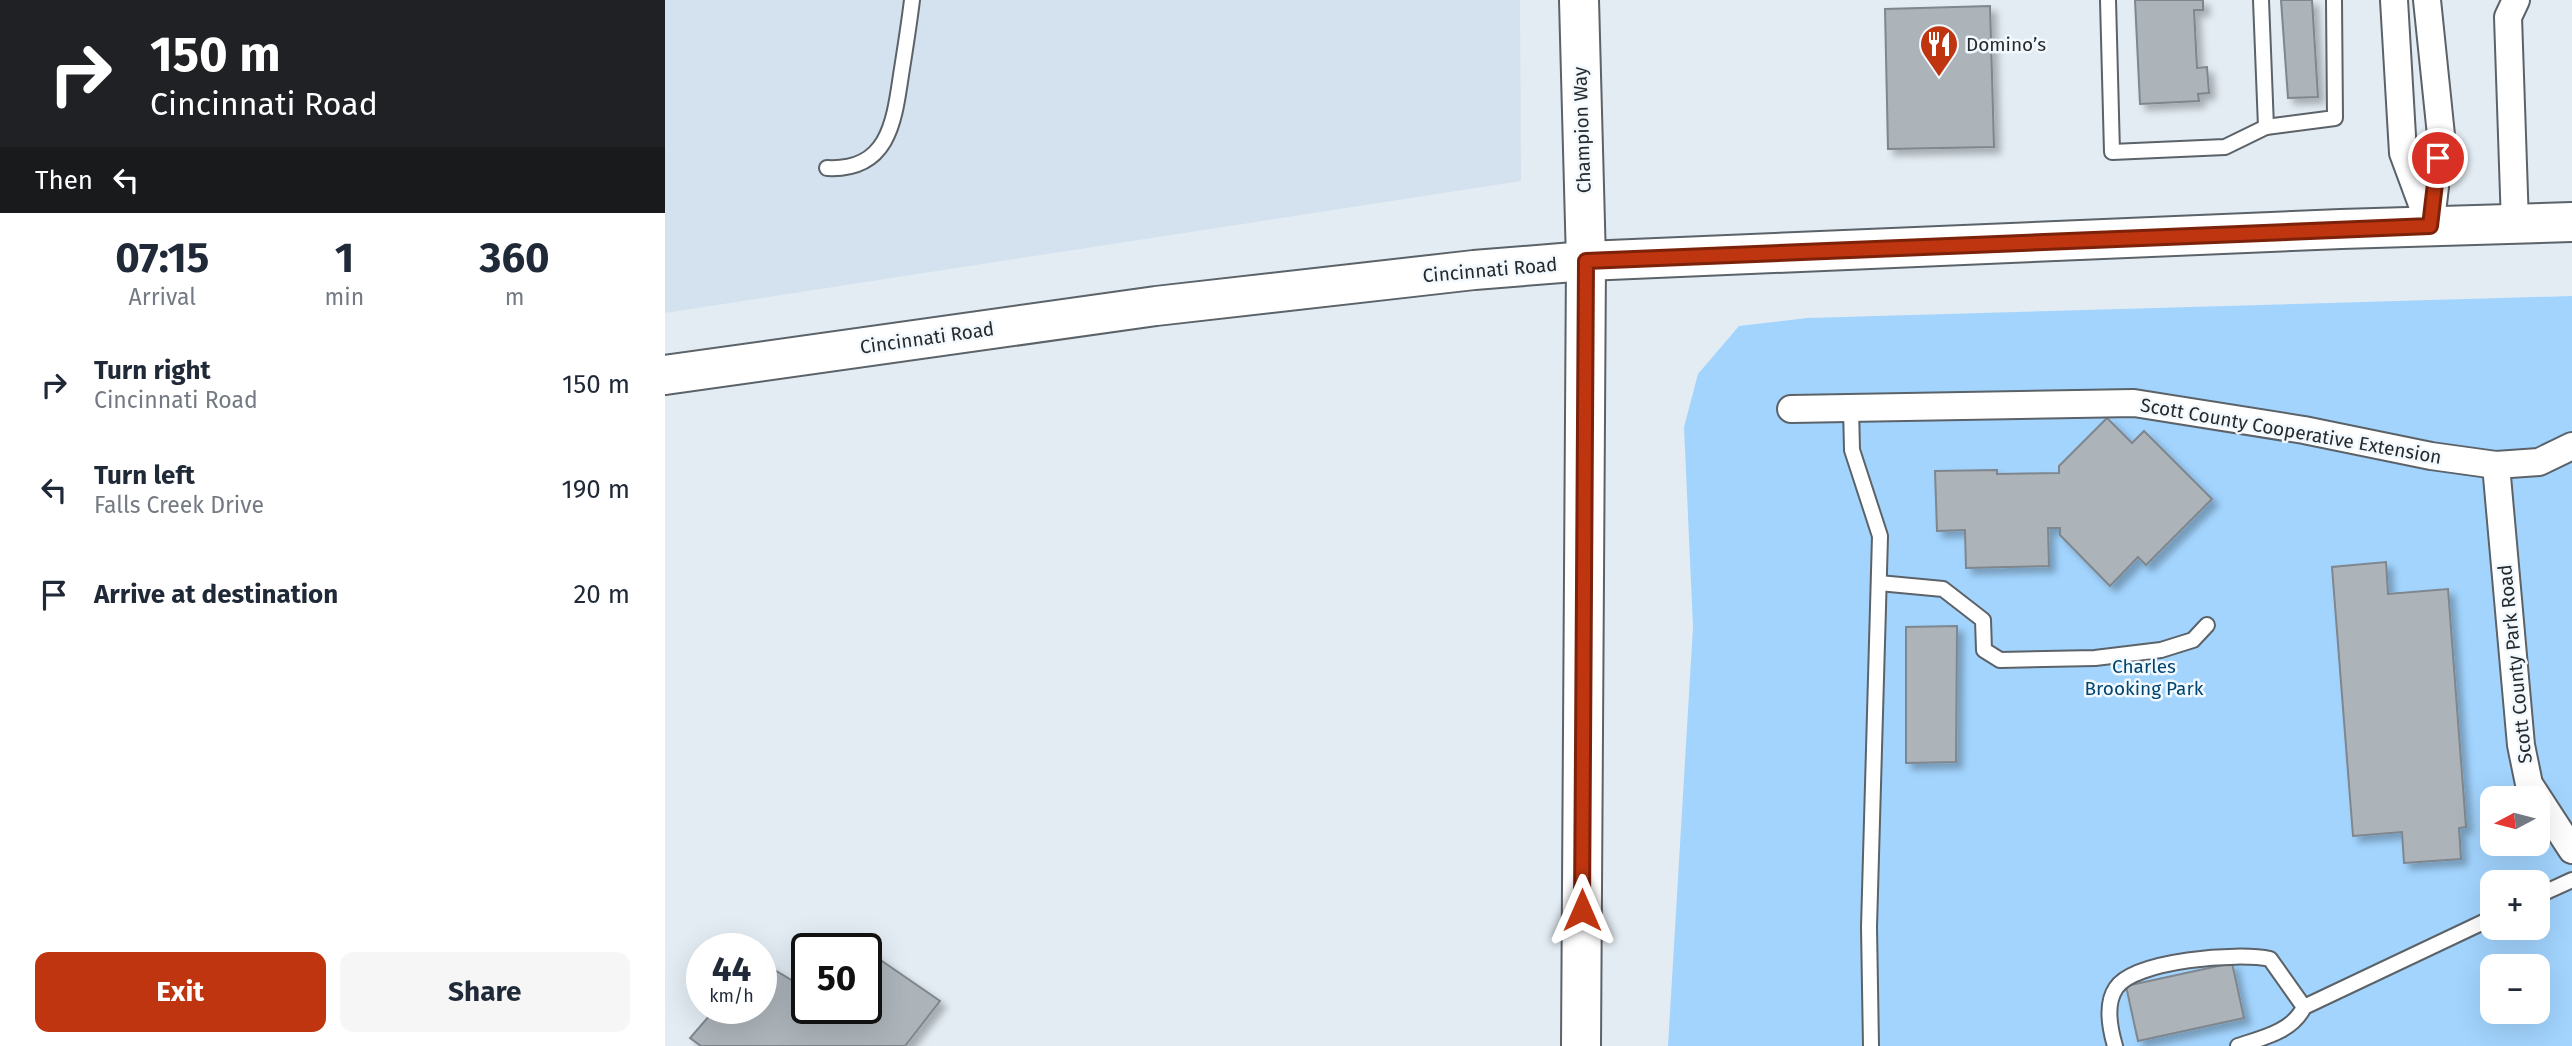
<!DOCTYPE html>
<meta charset="utf-8">
<style>
:root{--surface:#fff;--page:#f6f6f7;--text:#1f2937;--muted:#747a83;--accent:#bf350f}
body{margin:0;font-family:"Fira Sans",sans-serif;background:var(--page);color:var(--text);height:100vh;display:flex;flex-direction:column;font-size:26px;white-space:nowrap}
*{box-sizing:border-box;margin:0}
p{font-size:23px;color:var(--muted)}
.icon{flex:none;width:38px;height:38px;fill:none;stroke:currentColor;stroke-width:2;stroke-linecap:round;stroke-linejoin:round}
.map{position:relative;flex:1;overflow:hidden}
.panel{display:flex;flex-direction:column;background:var(--surface);width:665px}
.panel>*{flex:none}
.top-card{background:#202124;color:#fff;overflow:hidden}
.needle{width:46px;rotate:263deg}
.buttons{position:absolute;left:1815px;top:786px;display:grid;gap:14px}
.buttons a{display:grid;place-items:center;width:70px;height:70px;border-radius:14px;background:var(--surface);box-shadow:0 7px 28px #0002;font-size:35px}
.speed{position:absolute;left:21px;top:933px;display:flex;gap:14px;font-size:35px;font-weight:700;text-align:center}
.speed>*{display:grid;place-content:center;width:91px;height:91px;border-radius:50%;background:var(--surface);box-shadow:0 7px 28px #0002;line-height:1}
.speed small{font-size:18px;font-weight:400}
.speed .limit{border:4px solid #111;border-radius:10px;background:#fff;color:#111}
.pin{position:absolute;display:grid;place-items:center;width:60px;height:60px;color:#fff;margin:-30px;border:4px solid #fff;border-radius:50%;box-shadow:0 2px 7px #0007}
.me{position:absolute;width:77px;margin:-38px;rotate:0deg;stroke-linejoin:round;filter:drop-shadow(0 0 5px #0008)}
.turn{display:flex;align-items:center;gap:24px;height:147px;padding:0 35px;font-size:32px}
.turn .icon{width:91px;height:91px;stroke-width:2.5}
.turn b{display:block;font-size:49px;line-height:60px}
.then{display:flex;align-items:center;height:66px;padding:0 35px;background:#0003;gap:14px;font-size:26px}
.eta{display:flex;justify-content:space-evenly;align-items:center;height:119px;text-align:center}
.eta b{font-size:42px;font-weight:700;line-height:49px}
.cta{display:flex;gap:14px;margin-top:auto;padding:14px 35px}
.cta a{flex:1;height:80px;border-radius:14px;background:var(--accent);color:#fff;font-size:28px;font-weight:700;line-height:80px;text-align:center}
.cta a+a{background:var(--page);color:var(--text)}
ul{padding:0;list-style:none}
li{display:flex;align-items:center;gap:21px;height:105px;padding:0 35px}
li div{flex:1}
li b{display:block;font-size:26px}
li em{font-style:normal}
main{display:flex;flex:1;min-height:0}
.map>svg:first-child{display:block}
</style>
<main>
<section class="panel">
<div class="top-card">
<div class="turn"><svg class="icon" aria-label="right" viewBox="0 0 24 24"><path d="M7 20v-9h11M14 6l5 5-5 5"/></svg><div><b>150 m</b>Cincinnati Road</div></div>
<div class="then">Then<svg class="icon" aria-label="left" viewBox="0 0 24 24"><path d="M17 20v-9H6M10 6l-5 5 5 5"/></svg></div>
</div>
<div class="eta">
<div><b>07:15</b><p>Arrival</p></div>
<div><b>1</b><p>min</p></div>
<div><b>360</b><p>m</p></div>
</div>
<ul>
<li><svg class="icon" aria-label="right" viewBox="0 0 24 24"><path d="M7 20v-9h11M14 6l5 5-5 5"/></svg><div><b>Turn right</b><p>Cincinnati Road</p></div><em>150 m</em></li>
<li><svg class="icon" aria-label="left" viewBox="0 0 24 24"><path d="M17 20v-9H6M10 6l-5 5 5 5"/></svg><div><b>Turn left</b><p>Falls Creek Drive</p></div><em>190 m</em></li>
<li><svg class="icon" aria-label="arrive" viewBox="0 0 24 24"><path d="M6 21V4h12l-3 4 3 4H6"/></svg><div><b>Arrive at destination</b></div><em>20 m</em></li>
</ul>
<div class="cta"><a>Exit</a><a>Share</a></div>
</section>
<div class="map">
<svg width="1907" height="1046" viewBox="0 0 1907 1046">
<defs>
<filter id="shadow"><feDropShadow dx="6" dy="6" stdDeviation="3.5" flood-color="#0004"/></filter>
</defs>
<rect width="100%" height="100%" fill="#e3ecf3"/>
<polygon fill="#d3e2ee" points="0,0 855,0 856,181 0,313"/>
<path fill="#a2d4fe" fill-rule="evenodd" d="M1907,296V1046H1003L1028,627L1019,427L1033,374L1074,326L1142,318ZM1827,798H1872V844H1827ZM1827,882H1872V928H1827ZM1827,966H1872V1012H1827Z"/>
<g fill="#acb4ba" stroke="#7f868d" stroke-width="2" filter="url(#shadow)">
<polygon points="1470,0 1538,0 1538,10 1529,10 1532,68 1542,67 1544,93 1533,94 1534,101 1475,104"/>
<polygon points="1616,0 1647,0 1653,97 1623,98"/>
<polygon points="1325,6 1329,147 1223,149 1220,9"/>
<polygon points="1442,418 1467,443 1479,431 1547,499 1481,565 1473,557 1445,586 1395,535 1395,528 1383,528 1384,566 1301,568 1300,530 1272,531 1270,471 1332,470 1332,474 1394,473 1394,466"/>
<polygon points="1721,562 1723,594 1783,589 1801,827 1794,828 1796,859 1739,863 1737,832 1688,836 1667,567"/>
<polygon points="1292,626 1291,762 1241,763 1241,627"/>
<polygon points="201,950 275,1001 240,1046 36,1046 25,1038 51,1008 96,1008 96,962 135,985 142,985 142,1008 201,1008"/>
<polygon points="1567,963 1579,1018 1473,1041 1461,986"/>
</g>
<g fill="none" stroke-linecap="round" stroke-linejoin="round">
<defs>
<g id="lane">
<polyline points="1443,0 1447,152 1560,147 1601,127"/>
<polyline points="1596,0 1601,127 1670,118 1669,0"/>
<path d="M162,168C223,171 229,123 236,75C240,50 244,25 247,0"/>
<polyline points="1186,407 1187,450 1215,536 1204,927 1206,1046"/>
<polyline points="1214,583 1278,589 1318,620 1319,650 1335,660 1430,658 1496,650 1528,640 1542,625"/>
<polyline points="1872,896 1907,880"/>
<path d="M1450,1046C1445,1029 1440,1004 1451,988C1469,960 1574,952 1605,959L1639,1007"/>
<path d="M1573,1046C1597,1038 1627,1032 1639,1007L1827,918"/>
</g>
<g id="street">
<polyline points="1729,0 1738,153 1765,226"/>
<polyline points="1762,0 1776,135 1766,221"/>
<polyline points="1850,224 1843,17 1851,0"/>
<polyline points="1126,409 1469,403 1639,430 1766,456 1831,465 1874,462 1907,446"/>
<polyline points="1831,465 1856,745 1864,784 1907,850"/>
</g>
<polyline id="secondary" points="914,0 921,261 916,1046"/>
<polyline id="primary" points="0,375 491,306 809,270 921,261 1676,229 1907,222"/>
</defs>
<use href="#lane" stroke="#5b6268" stroke-width="18"/>
<use href="#street" stroke="#5b6268" stroke-width="30"/>
<use href="#secondary" stroke="#5b6268" stroke-width="42"/>
<use href="#primary" stroke="#5b6268" stroke-width="42"/>
<use href="#lane" stroke="#fff" stroke-width="14"/>
<use href="#street" stroke="#fff" stroke-width="26"/>
<use href="#secondary" stroke="#fff" stroke-width="38"/>
<use href="#primary" stroke="#fff" stroke-width="38"/>
</g>
<g fill="none" stroke-linecap="round" stroke-linejoin="round">
<defs>
<polyline id="route" points="917,910 921,261 1765,226 1773,158"/>
</defs>
<use href="#route" stroke="#7c220a" stroke-width="18"/>
<use href="#route" stroke="#bf350f" stroke-width="12"/>
</g>
<defs>
<symbol id="restaurant-pin" viewBox="-11 -11 22 30"><path d="M0 17L-7.5 6A9.5 9.5 0 1 1 7.5 6Z" fill="#bf350f" stroke="#f2f9fe"/><path d="M-5-6h1v4h1v-4h1v4h1v-4h1v5L-1.5 .5V6h-2V.5L-5-1ZM5-6V6H3V1.5H1.5Q1.5-4 5-6Z" fill="#fff"/></symbol>
</defs>
<g fill-rule="evenodd">
<use href="#restaurant-pin" x="1252" y="22" width="44" height="60"/>
</g>
<g text-anchor="middle" dominant-baseline="central" stroke-width="5" stroke-linejoin="round" paint-order="stroke">
<g font-size="19" fill="#272a2d" stroke="#f2f9fe" text-anchor="start">
<text x="1301" y="44">Domino’s</text>
</g>
<g font-size="19" fill="#272a2d" stroke="#f2f9fe">
<text transform="translate(917 130) rotate(-92)">Champion Way</text>
<text transform="translate(825 270) rotate(-5)">Cincinnati Road</text>
<text transform="translate(262 338) rotate(-8)">Cincinnati Road</text>
<text transform="translate(1626 431) rotate(10)">Scott County Cooperative Extension</text>
<text transform="translate(1850 664) rotate(-96)">Scott County Park Road</text>
</g>
<g font-size="19" fill="#02456f" stroke="#f2f9fe">
<text x="1479" y="666">Charles<tspan x="1479" dy="22">Brooking Park</tspan></text>
</g>
</g>
</svg>
<div class="buttons">
<a><svg class="needle" viewBox="-14 -14 28 28"><path d="M0-13l5 13h-10z" fill="#e53935"/><path d="M0 13l5-13h-10z" fill="#747a83"/></svg></a>
<a>+</a>
<a>−</a>
</div>
<div class="speed"><div>44<small>km/h</small></div><div class="limit">50</div></div>
<div class="pin" style="left:1773px;top:158px;background:#d93025"><svg class="icon" aria-label="arrive" viewBox="0 0 24 24"><path d="M6 21V4h12l-3 4 3 4H6"/></svg></div>
<svg class="me" style="left:917px;top:910px" viewBox="-20 -20 40 40"><path d="M0-17L14 15 0 8-14 15z" fill="#bf350f" stroke="#fff" stroke-width="4"/></svg>
</div>
</main>
